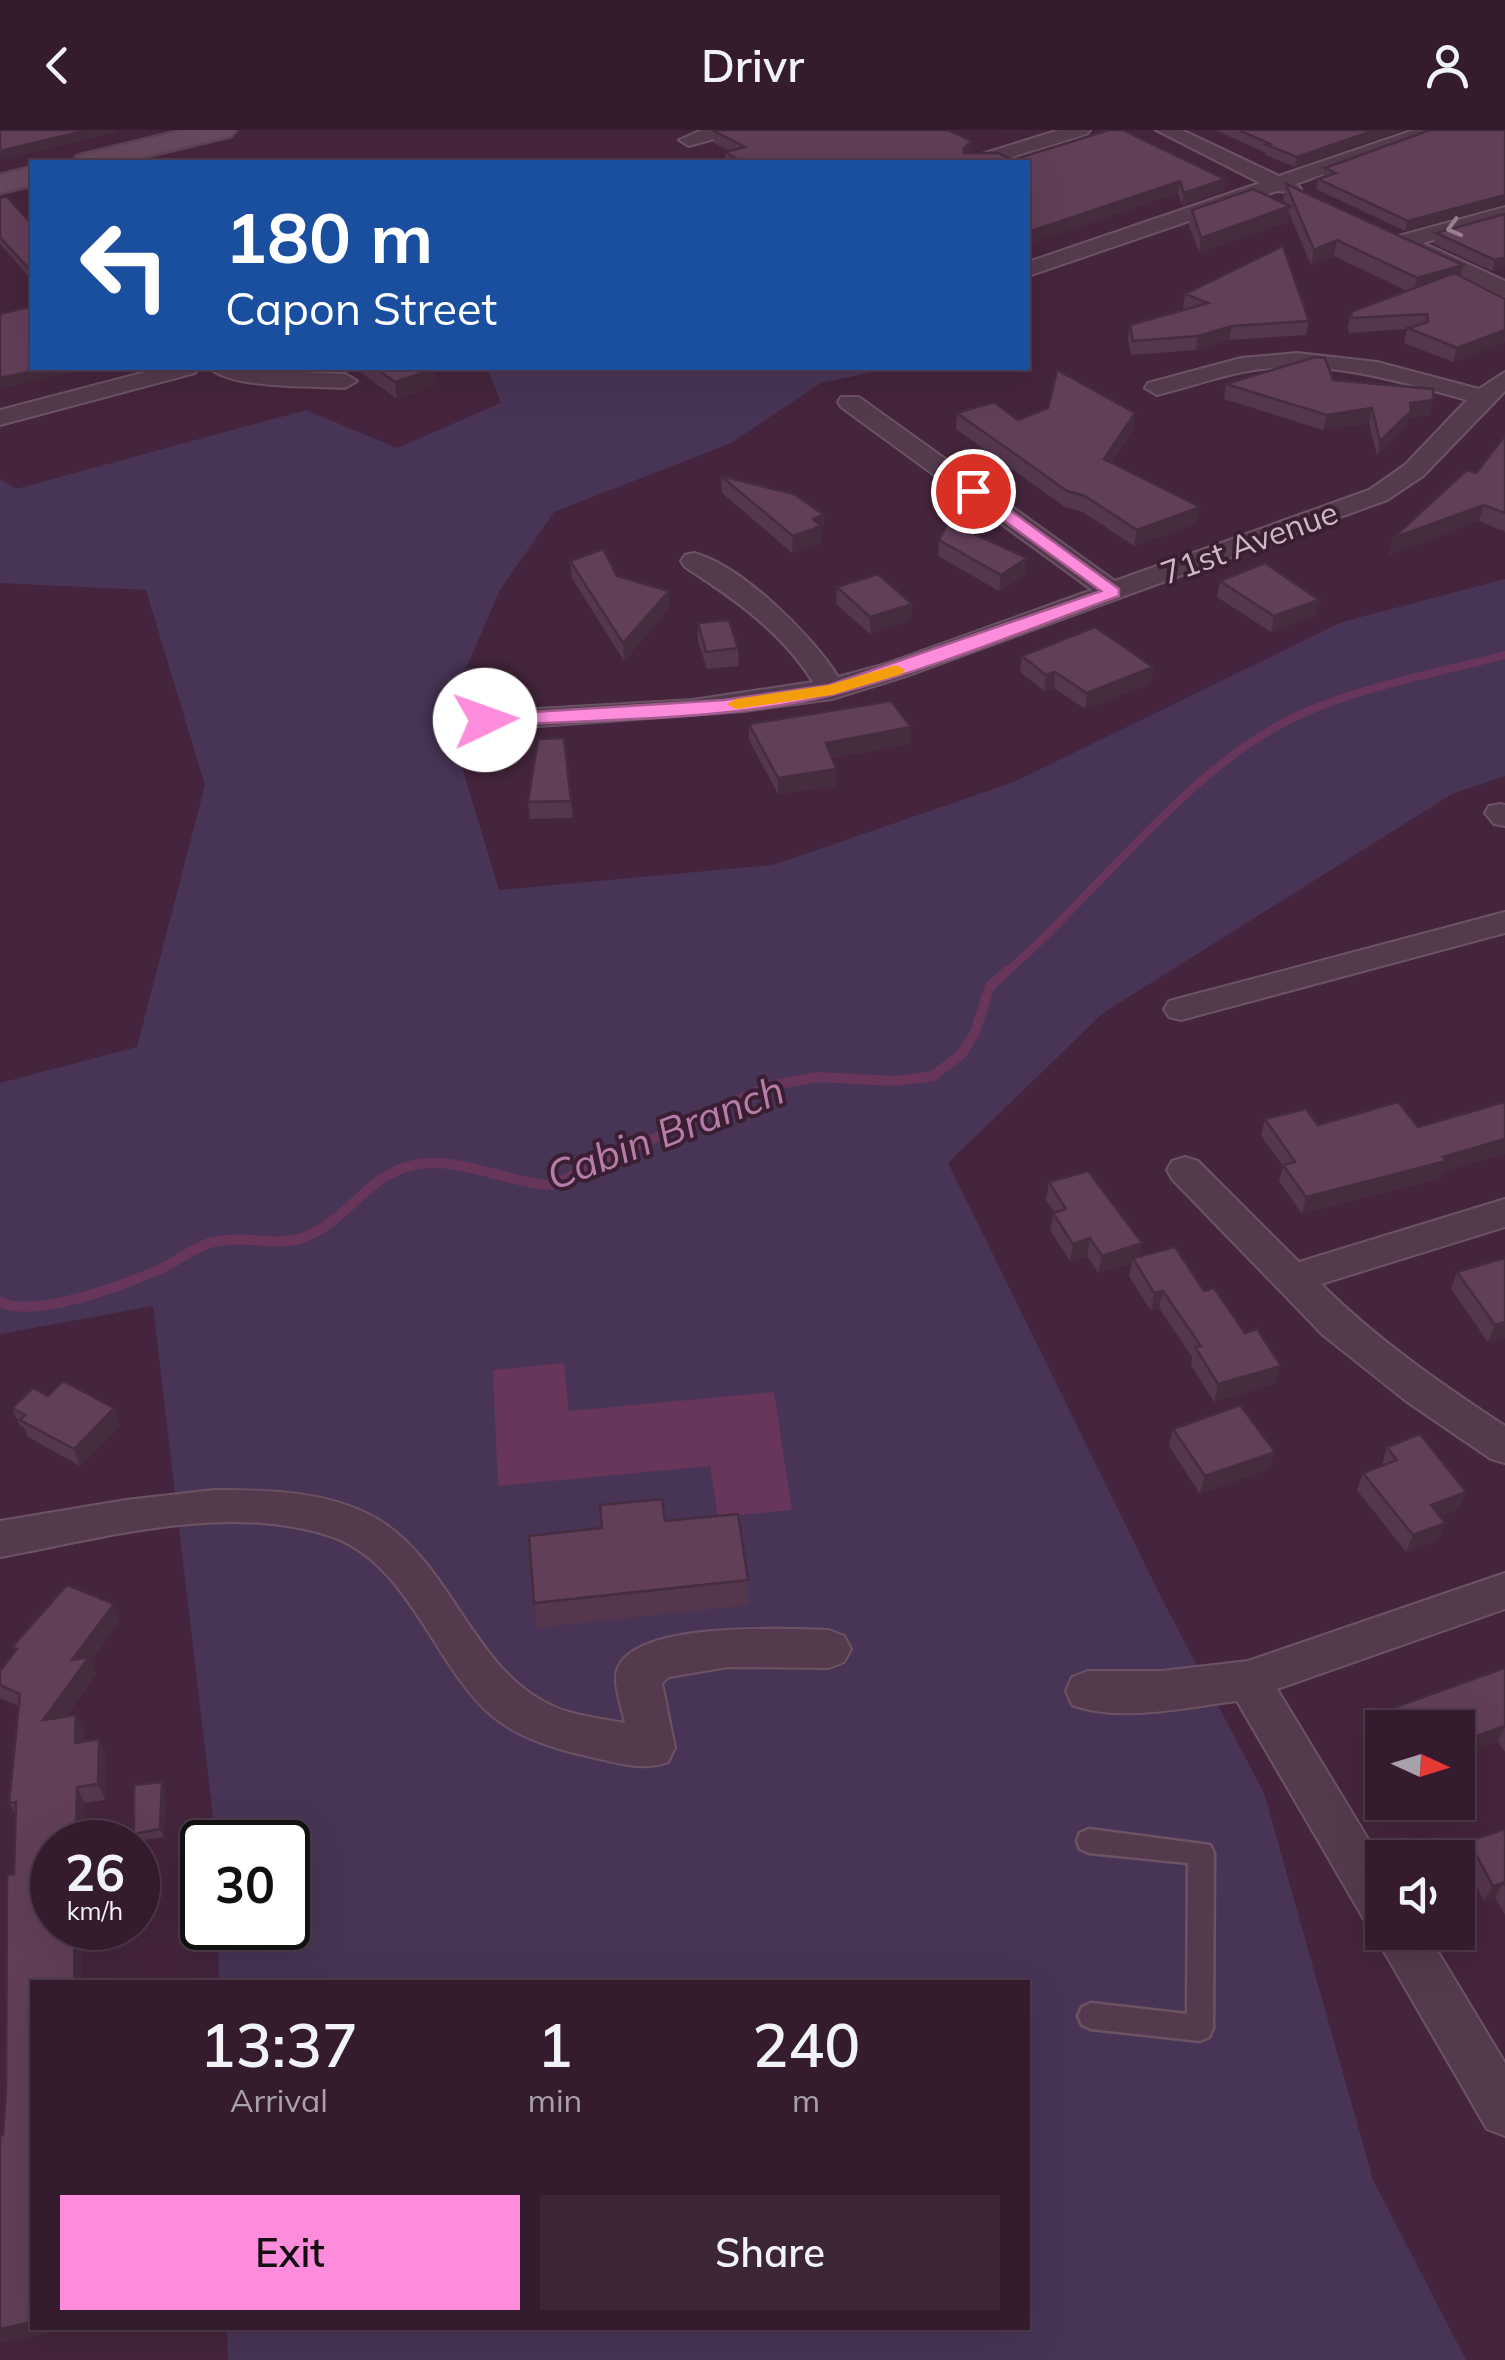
<!DOCTYPE html>
<style>
:root{--surface:#341c2e;--page:#3c2536;--text:#f1f3f6;--muted:#a9a1aa;--line:#4e3a4a;--accent:#fe8cdc}
body{margin:0;font-family:Mulish,sans-serif;background:var(--page);color:var(--text);height:100vh;display:flex;flex-direction:column;font-size:38px;white-space:nowrap}
*{box-sizing:border-box;margin:0}
p{font-size:32px;color:var(--muted)}
.icon{flex:none;width:55px;height:55px;fill:none;stroke:currentColor;stroke-width:2;stroke-linecap:round;stroke-linejoin:round}
.map{position:relative;flex:1;overflow:hidden}
.side{position:absolute;left:30px;top:1850px;width:1000px;height:350px;display:flex;flex-direction:column;background:var(--surface);border-radius:0px;box-shadow:0 10px 40px #0002,0 0 0 2px var(--line)}
.side>*{flex:none}
.guide{position:absolute;left:30px;top:30px;width:1000px;height:210px;border-radius:0px;box-shadow:0 10px 40px #0002,0 0 0 2px var(--line);background:#1a4fa0;color:#fff;overflow:hidden}
.needle{width:65px;rotate:94deg}
.fabs{position:absolute;left:1365px;top:1580px;display:grid;gap:20px}
.fabs a{display:grid;place-items:center;width:110px;height:110px;border-radius:0px;background:var(--surface);box-shadow:0 10px 40px #0002,0 0 0 2px var(--line);font-size:50px}
.speed{position:absolute;left:30px;top:1690px;display:flex;gap:20px;font-size:50px;font-weight:700;text-align:center}
.speed>*{display:grid;place-content:center;width:130px;height:130px;border-radius:50%;background:var(--surface);box-shadow:0 10px 40px #0002,0 0 0 2px var(--line);line-height:1}
.speed small{font-size:25px;font-weight:400}
.speed .limit{border:5px solid #111;border-radius:15px;background:#fff;color:#111}
.pin{position:absolute;display:grid;place-items:center;width:85px;height:85px;color:#fff;margin:-42px;border:5px solid #fff;border-radius:50%;box-shadow:0 2px 10px #0007}
.me{position:absolute;width:110px;margin:-55px;rotate:87deg;stroke-linejoin:round;filter:drop-shadow(0 0 8px #0008)}
.turn{display:flex;align-items:center;gap:35px;height:210px;padding:0 30px;font-size:45px}
.turn .icon{width:130px;height:130px;stroke-width:2.5}
.turn b{display:block;font-size:70px;line-height:85px}
.eta{display:flex;justify-content:space-evenly;align-items:center;height:170px;text-align:center}
.eta b{font-size:60px;font-weight:600;line-height:70px}
.action{display:flex;gap:20px;margin-top:auto;padding:20px 30px}
.action a{flex:1;height:115px;border-radius:0px;background:var(--accent);color:#111;font-size:40px;font-weight:600;line-height:115px;text-align:center}
.action a+a{background:var(--page);color:var(--text)}
header{display:flex;justify-content:space-between;align-items:center;height:130px;padding:0 30px;background:var(--surface);font-size:45px;font-weight:600}
.map>svg:first-child{display:block}
</style>
<header><svg class="icon" aria-label="back" viewBox="0 0 24 24"><path d="M15 5l-7 7 7 7"/></svg>Drivr<svg class="icon" aria-label="person" viewBox="0 0 24 24"><circle cx="12" cy="8" r="4"/><path d="M4 21q1-7 8-7t8 7"/></svg></header>
<div class="map">
<svg width="1505" height="2230" viewBox="0 0 1505 2230">
<rect width="100%" height="100%" fill="#45253d"/>
<polygon fill="#483556" points="487,238 893,238 821,253 731,313 554,382 500,460 446,584 499,760 773,735 1014,652 1342,492 1505,449 1505,646 1452,664 1103,883 948,1033 1162,1469 1264,1663 1373,2050 1466,2230 228,2230 227,2198 1028,2198 1028,1852 219,1852 218,1798 288,1798 288,1712 216,1712 153,1176 0,1204 0,953 137,917 205,655 146,460 0,453 0,349 16,359 306,280 397,318 501,273"/>
<polygon fill="#68355b" points="564,1233 569,1281 774,1262 792,1380 718,1387 710,1336 498,1356 493,1240"/>
<g fill="none" stroke-linecap="round" stroke-linejoin="round">
<path stroke="#68355b" stroke-width="8" d="M1005,843C1099,763 1187,637 1299,585C1363,556 1437,543 1505,525"/>
<path stroke="#68355b" stroke-width="10" d="M0,1172C36,1189 124,1155 160,1139C178,1131 195,1116 214,1112C243,1104 278,1118 305,1107C344,1092 364,1052 403,1038C452,1021 503,1053 552,1055L769,956L818,947L895,951L933,946L962,924L975,902L990,856L1008,840"/>
<defs>
<polygon id="lane" points="1089,1699 1210,1715 1214,1723 1213,1898 1209,1907 1200,1911 1091,1899 1082,1895 1078,1886 1082,1877 1091,1873 1187,1884 1188,1733 1089,1723 1080,1719 1077,1711 1080,1703"/>
<g id="street">
<polygon points="702,0 735,0 732,4 689,16 679,10"/>
<polygon points="1059,0 1090,0 1087,4 996,32 966,32 969,28"/>
<polygon points="1156,0 1182,0 1279,46 1414,0 1444,0 1296,54 1301,59 1297,63 1277,61 1028,146 1028,132 1260,53"/>
<polygon points="1505,77 1505,90 1423,113 1505,151 1505,167 1392,112 1395,107"/>
<path d="M1297,223L1377,232L1479,259L1505,242V261L1423,346L1387,370L906,546L832,569L744,581L485,600L475,597L470,591L475,585L485,582L693,570L813,552C782,502 733,468 685,437L681,431L685,425L694,423C741,435 813,506 838,547L886,534L1092,460L841,277L838,272L841,267H859L1115,451L1369,360L1405,335L1467,270C1398,251 1327,229 1254,240C1221,245 1190,257 1157,265L1145,258L1148,253L1241,228Z"/>
<polygon points="161,238 199,238 195,243 0,295 0,280"/>
<path d="M210,238L345,244L357,251L345,258C314,256 231,259 210,238Z"/>
<polygon points="1500,674 1505,675 1505,696 1494,694 1485,683 1489,676"/>
<polygon points="1505,782 1505,803 1181,890 1169,887 1164,879 1169,871"/>
<path d="M1185,1027L1198,1031L1299,1132L1505,1069V1097L1321,1154C1376,1209 1440,1253 1505,1296V1333L1491,1329L1406,1271L1323,1205L1172,1049L1167,1040L1172,1031Z"/>
<path d="M214,1360C270,1360 337,1361 385,1394C455,1442 476,1545 557,1578C578,1586 602,1589 625,1593C622,1579 615,1560 616,1546C621,1489 790,1499 829,1500L844,1506L851,1519L844,1532L829,1538L728,1537L669,1547L662,1553L675,1618L668,1632C643,1642 613,1632 587,1626C554,1619 516,1607 490,1584C433,1533 408,1432 330,1406C226,1372 104,1408 0,1427V1391L126,1370Z"/>
<path d="M1505,1443V1479L1277,1559L1382,1732V1802H1426L1505,1933V2006L1487,1999L1382,1818L1375,1802L1378,1796L1365,1791L1237,1571C1186,1577 1121,1593 1072,1575L1066,1561L1072,1547L1088,1541H1162L1248,1531Z"/>
</g>
<g id="secondary">
<polygon points="184,0 236,0 231,6 123,32 73,32 77,26"/>
<polygon points="32,37 32,55 0,63 0,45"/>
</g>
</defs>
<use href="#lane" stroke="#6c5364" stroke-width="5"/>
<use href="#street" stroke="#6c5364" stroke-width="4"/>
<use href="#secondary" stroke="#5b4153" stroke-width="5"/>
<use href="#lane" fill="#543a4d" fill-rule="evenodd"/>
<use href="#street" fill="#543a4d" fill-rule="evenodd"/>
<use href="#secondary" fill="#67485e" fill-rule="evenodd"/>
</g>
<g fill="#54364d">
<polygon points="1215,0 1402,0 1295,37 1265,25 1266,23"/>
<polygon points="1430,0 1405,101 1316,59 1318,49 1323,47 1325,38"/>
<polygon points="714,1 971,23 1013,30 1225,49 1223,61 1182,75 1178,63 1028,114 1028,32 725,32 725,22 729,21 714,13"/>
<polygon points="1286,54 1505,169 1505,212 1453,232 1404,213 1407,199 1349,203 1348,196 1351,182 1407,161 1334,126 1311,135 1289,83 1287,92 1199,123 1189,95 1192,80 1285,74 1283,69"/>
<polygon points="0,68 32,94 32,150 0,114"/>
<polygon points="1505,84 1505,137 1492,141 1434,114 1436,103"/>
<polygon points="1185,164 1309,191 1306,205 1229,210 1196,220 1131,225 1128,209 1130,195 1186,179 1183,178"/>
<polygon points="360,238 433,238 437,255 397,269 360,242"/>
<polygon points="1333,250 1433,270 1430,285 1409,288 1407,295 1377,326 1369,293 1323,300 1224,269 1226,254"/>
<polygon points="957,283 1133,299 1111,332 1197,393 1134,416 1083,382 1065,377 956,299"/>
<polygon points="1505,306 1505,402 1479,391 1389,425 1393,408 1476,343"/>
<polygon points="721,346 824,385 823,402 821,403 821,413 792,423 722,363"/>
<polygon points="939,410 1027,428 1025,445 999,461 938,426"/>
<polygon points="570,431 617,446 669,478 624,531 572,448"/>
<polygon points="1220,451 1319,470 1315,486 1271,502 1217,467"/>
<polygon points="837,457 911,490 870,504 836,474"/>
<polygon points="698,493 738,518 739,536 707,539 698,511"/>
<polygon points="1022,526 1153,537 1151,553 1085,579 1054,558 1044,561 1020,542"/>
<polygon points="749,594 911,597 910,614 832,628 836,639 836,656 778,664 749,610"/>
<polygon points="571,671 573,688 530,689 528,672"/>
<polygon points="1505,972 1505,1024 1442,1042 1440,1048 1302,1084 1279,1051 1283,1036 1261,1006 1265,989 1318,995 1418,997"/>
<polygon points="1049,1052 1140,1126 1204,1161 1276,1253 1214,1272 1191,1235 1192,1227 1159,1178 1151,1181 1129,1146 1132,1133 1098,1143 1087,1126 1070,1131 1050,1100 1054,1082 1046,1070"/>
<polygon points="1457,1142 1505,1207 1488,1212 1451,1159"/>
<polygon points="48,1266 120,1296 80,1336 28,1307 24,1298 20,1296 12,1278"/>
<polygon points="1173,1299 1275,1322 1269,1339 1200,1364 1169,1316"/>
<polygon points="1387,1317 1466,1362 1458,1379 1440,1386 1445,1393 1438,1410 1406,1422 1357,1360 1363,1343 1382,1335"/>
<polygon points="665,1391 748,1450 748,1475 537,1498 534,1473"/>
<polygon points="120,1491 91,1530 96,1544 65,1587 76,1585 84,1601 83,1611 99,1609 106,1625 105,1670 84,1673 69,2198 0,2213 0,2006 3,2005 6,1958 16,1685 9,1673 18,1576 0,1568 0,1541 15,1522 12,1517"/>
<polygon points="1505,1538 1505,1622 1498,1611 1458,1626 1458,1598 1382,1598 1382,1599 1380,1596 1387,1580"/>
<polygon points="162,1652 165,1660 164,1707 138,1711 134,1704"/>
<polygon points="1505,1699 1505,1785 1495,1768 1484,1771 1460,1726 1469,1711"/>
</g>
<g fill="#452c3e">
<polygon points="88,0 119,0 114,3 0,30 0,21"/>
<polygon points="1375,0 1402,0 1295,37 1297,27"/>
<polygon points="972,11 971,23 963,30 964,18"/>
<polygon points="1225,49 1223,61 1182,75 1184,63"/>
<polygon points="1180,51 1178,63 1028,114 1028,102"/>
<polygon points="1505,65 1505,75 1405,101 1408,91"/>
<polygon points="1290,76 1287,92 1199,123 1201,108"/>
<polygon points="1337,110 1334,126 1311,135 1314,120"/>
<polygon points="1505,127 1505,137 1492,141 1495,130"/>
<polygon points="1463,135 1460,150 1413,163 1417,148"/>
<polygon points="1232,196 1229,210 1196,220 1198,206"/>
<polygon points="1505,200 1505,212 1453,232 1457,218"/>
<polygon points="46,238 93,238 0,259 0,248"/>
<polygon points="435,239 437,255 397,269 395,252"/>
<polygon points="1433,270 1430,285 1409,288 1407,295 1377,326 1380,311 1410,273"/>
<polygon points="1372,278 1369,293 1323,300 1327,285"/>
<polygon points="1135,283 1133,299 1102,344 1104,329"/>
<polygon points="1484,375 1479,391 1389,425 1393,408"/>
<polygon points="1200,377 1197,393 1134,416 1137,400"/>
<polygon points="824,385 823,402 821,403 821,413 792,423 793,406 813,389"/>
<polygon points="1027,428 1025,445 999,461 1001,445"/>
<polygon points="669,461 669,478 624,531 623,513"/>
<polygon points="1319,470 1315,486 1271,502 1274,486"/>
<polygon points="912,474 911,490 870,504 870,487"/>
<polygon points="1153,537 1151,553 1085,579 1087,563"/>
<polygon points="1055,542 1054,558 1044,561 1046,545"/>
<polygon points="911,597 910,614 825,629 826,613"/>
<polygon points="836,639 836,656 778,664 778,648"/>
<polygon points="1505,1009 1505,1024 1442,1042 1440,1048 1302,1084 1306,1067"/>
<polygon points="1090,1108 1087,1126 1070,1131 1073,1114"/>
<polygon points="1142,1113 1139,1131 1133,1128 1132,1133 1098,1143 1102,1126"/>
<polygon points="1163,1161 1159,1178 1151,1181 1154,1163"/>
<polygon points="1505,1192 1505,1207 1488,1212 1495,1195"/>
<polygon points="1281,1236 1276,1253 1214,1272 1218,1254"/>
<polygon points="114,1278 120,1296 80,1336 74,1319"/>
<polygon points="1275,1322 1269,1339 1200,1364 1205,1346"/>
<polygon points="1466,1362 1458,1379 1424,1392 1431,1375"/>
<polygon points="1445,1393 1438,1410 1406,1422 1413,1405"/>
<polygon points="114,1474 120,1491 91,1530 96,1544 50,1606 43,1590 72,1530"/>
<polygon points="76,1585 84,1601 83,1629 75,1613"/>
<polygon points="1505,1596 1498,1611 1458,1626 1458,1613"/>
<polygon points="99,1609 106,1625 105,1670 98,1654"/>
<polygon points="162,1652 165,1660 164,1707 160,1699"/>
<polygon points="77,1657 84,1673 84,1712 76,1712"/>
<polygon points="1503,1753 1495,1768 1484,1771 1493,1756"/>
<polygon points="75,1798 83,1798 82,1852 74,1852"/>
<polygon points="32,2192 32,2198 69,2198 0,2213 0,2199"/>
</g>
<g fill="#623f59" stroke="#452c3e" stroke-width="2.5">
<polygon points="0,0 88,0 0,21"/>
<polygon points="717,0 948,0 972,11 964,18 964,23 998,23 1013,30 1109,0 1123,0 1225,49 1184,63 1180,51 1028,102 1028,32 742,32 725,22 745,17 714,1"/>
<polygon points="1239,0 1375,0 1297,27 1267,15 1270,14"/>
<polygon points="1430,0 1505,0 1505,65 1408,91 1318,49 1336,43 1325,38"/>
<polygon points="1286,54 1463,135 1417,148 1337,110 1314,120"/>
<polygon points="1253,59 1290,76 1201,108 1192,80"/>
<polygon points="6,66 32,94 32,142 0,107 0,68"/>
<polygon points="1505,84 1505,127 1495,130 1436,103"/>
<polygon points="1283,116 1309,191 1232,196 1198,206 1133,211 1130,195 1208,173 1185,164"/>
<polygon points="1454,143 1505,169 1505,200 1457,218 1408,198 1428,192 1427,184 1352,188 1351,182"/>
<polygon points="32,176 32,238 46,238 0,248 0,184"/>
<polygon points="1315,227 1325,228 1333,250 1433,259 1433,270 1410,273 1411,281 1380,311 1372,278 1327,285 1226,254"/>
<polygon points="375,238 433,238 435,239 395,252"/>
<polygon points="1057,240 1135,283 1104,329 1200,377 1137,400 1085,366 1067,361 957,283 994,272 1018,290 1048,278"/>
<polygon points="1505,306 1505,383 1484,375 1393,408 1467,340 1476,343"/>
<polygon points="721,346 794,364 824,385 813,389 821,396 793,406"/>
<polygon points="948,392 1027,428 1001,445 939,410"/>
<polygon points="603,419 617,446 669,461 623,513 570,431"/>
<polygon points="1265,433 1319,470 1274,486 1220,451"/>
<polygon points="878,444 912,474 870,487 837,457"/>
<polygon points="729,490 738,518 706,522 698,493"/>
<polygon points="1095,497 1153,537 1087,563 1055,542 1046,545 1022,526"/>
<polygon points="891,571 911,597 826,613 836,639 778,648 749,594"/>
<polygon points="564,608 571,671 528,672 538,609"/>
<polygon points="1398,972 1418,997 1505,972 1505,1009 1443,1027 1446,1031 1306,1067 1283,1035 1295,1032 1265,989 1306,979 1318,995"/>
<polygon points="1088,1041 1142,1113 1102,1126 1090,1108 1073,1114 1053,1083 1066,1079 1049,1052"/>
<polygon points="1175,1117 1204,1161 1214,1158 1245,1203 1257,1199 1281,1236 1218,1254 1195,1217 1201,1216 1163,1161 1154,1163 1133,1128"/>
<polygon points="1505,1128 1505,1192 1495,1195 1457,1142"/>
<polygon points="63,1251 114,1278 74,1319 20,1290 25,1285 12,1278 33,1258 48,1266"/>
<polygon points="1240,1275 1275,1322 1205,1346 1173,1299"/>
<polygon points="1420,1304 1466,1362 1431,1375 1445,1393 1413,1405 1363,1343 1397,1330 1387,1317"/>
<polygon points="662,1369 665,1391 738,1384 748,1450 534,1473 529,1406 602,1398 600,1375"/>
<polygon points="67,1455 114,1474 72,1530 89,1527 43,1590 76,1585 75,1613 99,1609 98,1654 77,1657 76,1712 52,1712 52,1798 75,1798 74,1852 32,1852 32,2192 0,2199 0,2006 3,2005 6,1958 7,1745 14,1744 16,1672 9,1673 20,1564 0,1555 0,1541 17,1519 12,1517"/>
<polygon points="1505,1538 1505,1596 1458,1613 1458,1598 1399,1598 1387,1580"/>
<polygon points="162,1652 160,1699 134,1704 134,1655"/>
<polygon points="1505,1699 1505,1755 1503,1753 1493,1756 1469,1711"/>
</g>
<defs><path id="oneway-chevron" d="M-2-3.5L2.5 0L-2 3.5" fill="none" stroke-width="1.6" stroke-linecap="round" stroke-linejoin="round" transform="scale(2.5)"/></defs>
<use stroke="#977f90" href="#oneway-chevron" transform="translate(1454 98) rotate(164)"/>
<path fill="#fe8cdc" stroke="#a55b8f" stroke-width="2.5" d="M967,357H978L1119,459V466C1026,500 933,539 836,564C729,591 596,589 485,596L476,590L485,585L724,570L829,555L1101,461L967,364Z"/>
<polygon fill="#f59e0b" points="896,535 905,540 902,544 832,565 736,579 727,574 736,569 829,555"/>
<g text-anchor="middle" dominant-baseline="central" stroke-width="8" stroke-linejoin="round" paint-order="stroke">
<g font-size="32" fill="#ceb8c7" stroke="#3a1f32">
<text transform="translate(1249 412) rotate(-20)">71st Avenue</text>
</g>
<g font-size="40" font-style="italic" fill="#b67da8" stroke="#3a1f32">
<text transform="translate(665 1002) rotate(-21)">Cabin Branch</text>
</g>
</g>
</svg>
<div class="fabs">
<a><svg class="needle" viewBox="-14 -14 28 28"><path d="M0-13l5 13h-10z" fill="#e53935"/><path d="M0 13l5-13h-10z" fill="#a9a1aa"/></svg></a>
<a><svg class="icon" aria-label="sound" viewBox="0 0 24 24"><path d="M4 9h4l5-4v14l-5-4H4zM17 9q2 3 0 6"/></svg></a>
</div>
<div class="speed"><div>26<small>km/h</small></div><div class="limit">30</div></div>
<div class="pin" style="left:973px;top:361px;background:#d93025"><svg class="icon" aria-label="arrive" viewBox="0 0 24 24"><path d="M6 21V4h12l-3 4 3 4H6"/></svg></div>
<svg class="me" style="left:485px;top:590px" viewBox="-20 -20 40 40"><circle r="19" fill="#fff"/><path d="M0-13L10 11 0 6-10 11z" fill="#fe8cdc"/></svg>
<div class="guide">
<div class="turn"><svg class="icon" aria-label="left" viewBox="0 0 24 24"><path d="M17 20v-9H6M10 6l-5 5 5 5"/></svg><div><b>180 m</b>Capon Street</div></div>
</div>
<section class="side">
<div class="eta">
<div><b>13:37</b><p>Arrival</p></div>
<div><b>1</b><p>min</p></div>
<div><b>240</b><p>m</p></div>
</div>
<div class="action"><a>Exit</a><a>Share</a></div>
</section>
</div>
